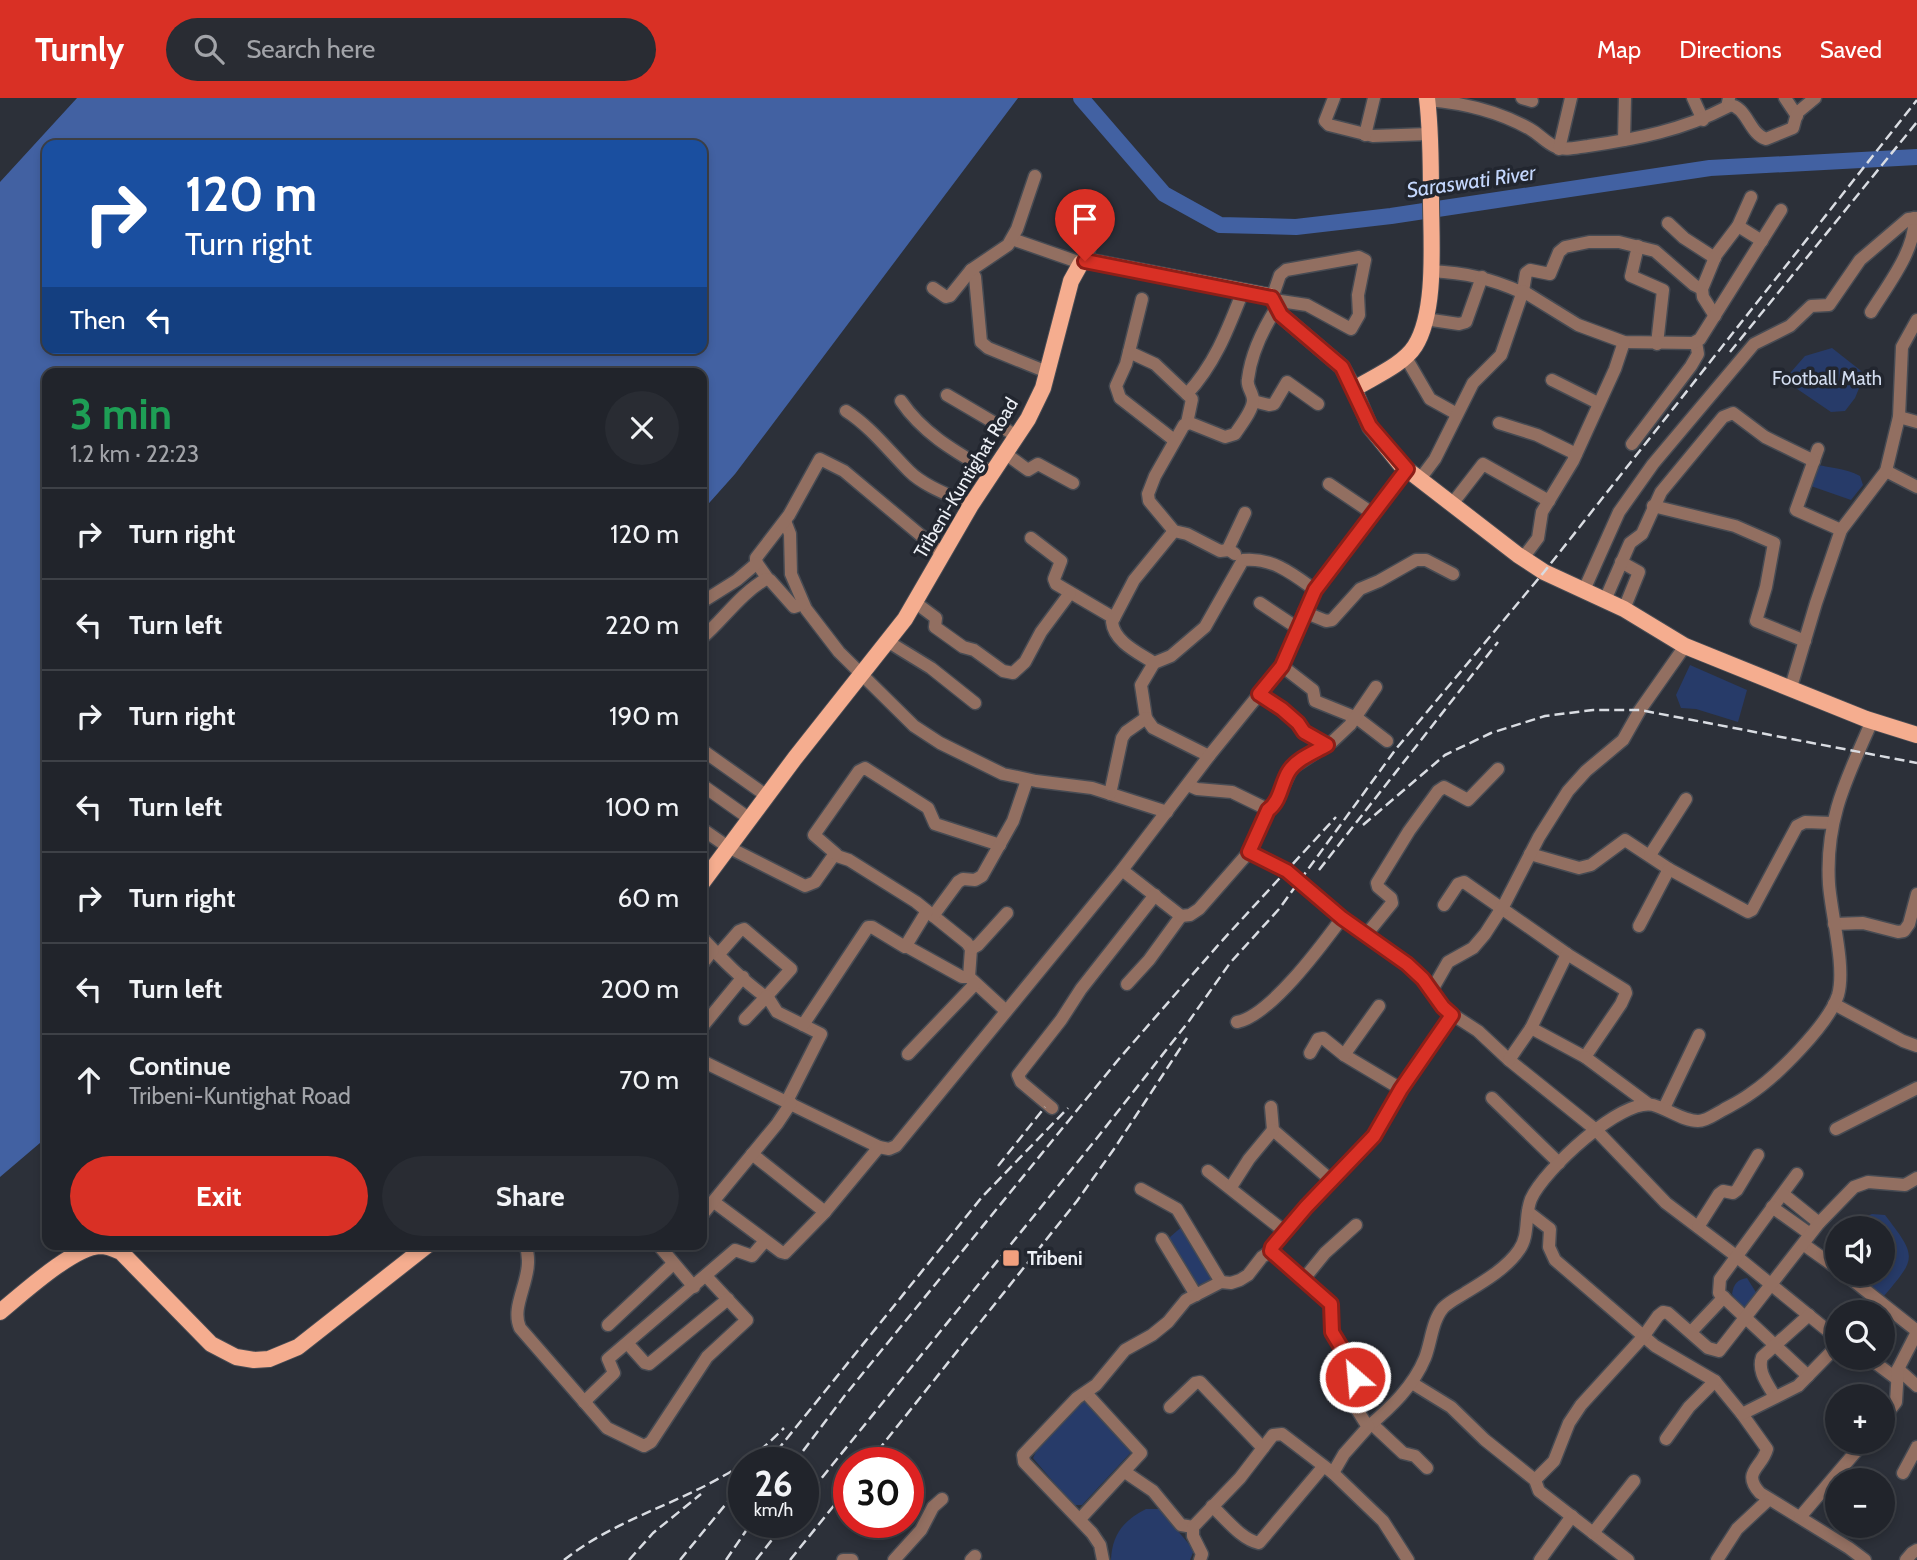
<!DOCTYPE html>
<meta charset="utf-8">
<style>
:root{--surface:#21242b;--page:#292c33;--text:#f1f3f6;--muted:#a2a4a9;--line:#3e4147;--accent:#d93025}
body{margin:0;font-family:Cabin,sans-serif;background:var(--page);color:var(--text);height:100vh;display:flex;flex-direction:column;font-size:26px;white-space:nowrap}
*{box-sizing:border-box;margin:0}
p{font-size:23px;color:var(--muted)}
.icon{flex:none;width:38px;height:38px;fill:none;stroke:currentColor;stroke-width:2;stroke-linecap:round;stroke-linejoin:round}
.map{position:relative;flex:1;overflow:hidden}
.details{position:absolute;left:42px;top:270px;width:665px;height:882px;display:flex;flex-direction:column;background:var(--surface);border-radius:14px;box-shadow:0 4px 10px #0003,0 0 0 2px var(--line)}
.details>*{flex:none}
.guide{position:absolute;left:42px;top:42px;width:665px;height:214px;border-radius:14px;box-shadow:0 4px 10px #0003,0 0 0 2px var(--line);background:#1a4fa0;color:#fff;overflow:hidden}
.tools{position:absolute;left:1825px;top:1118px;display:grid;gap:14px}
.tools a{display:grid;place-items:center;width:70px;height:70px;border-radius:50%;background:var(--surface);box-shadow:0 4px 10px #0003,0 0 0 2px var(--line);font-size:35px}
.speed{position:absolute;left:728px;top:1349px;display:flex;gap:14px;font-size:35px;font-weight:700;text-align:center}
.speed>*{display:grid;place-content:center;width:91px;height:91px;border-radius:50%;background:var(--surface);box-shadow:0 4px 10px #0003,0 0 0 2px var(--line);line-height:1}
.speed small{font-size:18px;font-weight:400}
.speed .limit{border:10px solid #d22;background:#fff;color:#111}
.pin{position:absolute;display:grid;place-items:center;width:60px;height:60px;color:#fff;margin:-72px -30px;border-radius:50% 50% 50% 0;rotate:-45deg;box-shadow:0 0 7px #0007}
.pin .icon{rotate:45deg}
.me{position:absolute;width:77px;margin:-38px;rotate:333deg;stroke-linejoin:round;filter:drop-shadow(0 0 5px #0008)}
.turn{display:flex;align-items:center;gap:24px;height:147px;padding:0 28px;font-size:32px}
.turn .icon{width:91px;height:91px;stroke-width:2.5}
.turn b{display:block;font-size:49px;line-height:60px}
.then{display:flex;align-items:center;height:66px;padding:0 28px;background:#0003;gap:14px;font-size:26px}
.round{display:grid;place-items:center;flex:none;width:74px;height:74px;border-radius:37px;background:var(--page)}
.head{display:flex;align-items:center;justify-content:space-between;height:119px;padding:0 28px}
h1{font-size:42px;font-weight:800;line-height:52px;color:#1e9e55}
.action{display:flex;gap:14px;margin-top:auto;padding:14px 28px}
.action a{flex:1;height:80px;border-radius:42px;background:var(--accent);color:#fff;font-size:28px;font-weight:800;line-height:80px;text-align:center}
.action a+a{background:var(--page);color:var(--text)}
ul{padding:0;list-style:none}
li{display:flex;align-items:center;gap:21px;height:91px;padding:0 28px;border-top:2px solid var(--line)}
li div{flex:1}
li b{display:block;font-size:26px}
li em{font-style:normal}
header{display:flex;align-items:center;gap:42px;box-sizing:border-box;height:98px;padding:0 35px;background:var(--accent);color:#fff}
header strong{font-size:33px}
nav{display:flex;gap:38px;margin-inline-start:auto;font-size:24px}
.search{width:490px;height:63px;background:var(--page);display:flex;align-items:center;gap:18px;box-sizing:border-box;padding:0 24px;border-radius:38px;color:var(--muted);font-size:26px}
.map>svg:first-child{display:block}
</style>
<header>
<strong>Turnly</strong>
<div class="search"><svg class="icon" aria-label="search" viewBox="0 0 24 24"><circle cx="10" cy="10" r="6"/><path d="M15 15l6 6"/></svg>Search here</div>
<nav><a>Map</a><a>Directions</a><a>Saved</a></nav>
</header>
<div class="map">
<svg width="1917" height="1462" viewBox="0 0 1917 1462">
<rect width="100%" height="100%" fill="#2c3039"/>
<g fill="#273b69">
<polygon points="1832,250 1865,276 1855,300 1845,313 1831,314 1784,282 1805,258"/>
<path d="M1814,366C1830,370 1845,370 1860,378L1863,387L1851,402L1808,387Z"/>
<polygon points="1690,567 1747,592 1738,624 1696,611 1681,610 1676,597"/>
<path d="M1872,1116L1885,1117C1917,1159 1917,1159 1884,1198L1851,1176H1883V1130H1850L1856,1123Z"/>
<polygon points="1185,1126 1216,1179 1192,1190 1162,1146"/>
<path d="M1747,1180L1757,1196L1752,1205L1743,1211L1732,1196C1734,1185 1737,1182 1747,1180Z"/>
<polygon points="1089,1298 1134,1351 1082,1407 1073,1407 1033,1360 1044,1337"/>
<path d="M1146,1411H1159L1194,1452L1190,1462H1111C1112,1436 1124,1422 1146,1411Z"/>
</g>
<path fill="#4261a2" fill-rule="evenodd" d="M77,0H1018L735,376L702,413V275H47V1039L0,1079V84ZM47,47H702V250H47Z"/>
<g fill="none" stroke-linecap="round" stroke-linejoin="round">
<polyline stroke="#4261a2" stroke-width="16" points="1081,0 1164,96 1220,127 1296,129 1391,118 1710,70 1917,59"/>
<defs>
<g id="minor">
<polyline points="1334,0 1325,23 1329,27 1373,38 1429,36"/>
<polyline points="1522,0 1532,3"/>
<polyline points="1693,0 1703,22"/>
<polyline points="1785,0 1797,18"/>
<path d="M1428,2C1464,5 1498,13 1530,31C1539,36 1546,45 1556,49C1566,53 1578,49 1588,48C1637,41 1683,32 1727,9L1729,0"/>
<path d="M1729,7C1747,8 1749,36 1766,41L1793,30L1797,15L1815,0"/>
<polyline points="1365,37 1374,0"/>
<polyline points="1624,42 1625,0"/>
<polyline points="1559,51 1571,0"/>
<polyline points="1668,125 1684,140 1715,160"/>
<polyline points="1738,128 1762,143"/>
<polyline points="1012,141 1081,165"/>
<polyline points="1638,148 1631,178 1663,192 1657,246"/>
<polyline points="1085,163 1100,120"/>
<polyline points="971,172 975,179 981,244 988,250 1047,274"/>
<path d="M1431,173C1466,175 1489,180 1521,194"/>
<polyline points="933,190 946,199 950,198 971,172 1008,147 1017,131 1035,78"/>
<polyline points="1523,193 1526,175 1530,172 1550,176 1559,154 1565,149 1589,144 1619,144 1655,153 1694,187 1702,191"/>
<polyline points="1272,200 1280,177 1286,172 1359,159 1365,162 1358,197 1359,217 1351,231 1307,207 1274,202"/>
<polyline points="1142,201 1126,266 1116,288 1120,300 1174,342"/>
<path d="M1871,214C1887,188 1917,150 1914,120"/>
<polyline points="1715,218 1703,199 1702,191 1716,157 1738,128 1751,99"/>
<polyline points="1425,221 1459,226 1466,224 1482,179"/>
<polyline points="1129,254 1155,266 1192,301 1187,325"/>
<polyline points="1405,258 1430,301 1457,316"/>
<polyline points="1552,282 1598,305"/>
<path d="M1187,296C1215,266 1228,231 1243,193"/>
<polyline points="947,297 1017,338"/>
<path d="M901,303C924,337 958,355 992,375"/>
<polyline points="1253,303 1269,307 1274,306 1287,284 1318,306"/>
<path d="M846,313C871,329 889,353 909,373C925,389 952,398 971,407"/>
<polyline points="1899,319 1917,324"/>
<polyline points="1499,325 1537,337 1576,356"/>
<polyline points="1632,346 1691,268 1698,256 1696,244"/>
<polyline points="1818,351 1796,412 1841,432"/>
<polyline points="1006,356 1028,372 1038,366 1073,385"/>
<polyline points="1886,373 1917,389"/>
<polyline points="1420,381 1435,361 1473,285 1501,257 1523,193 1578,227 1624,244 1693,245 1700,241 1781,112"/>
<polyline points="1329,386 1372,415"/>
<polyline points="1452,406 1483,366 1549,403"/>
<polyline points="1653,408 1735,428 1774,445 1766,489 1756,523 1805,543"/>
<polyline points="785,423 790,436 791,476 806,511 839,554 914,628 940,645 1003,676 1036,683 1092,690 1167,714"/>
<polyline points="1031,440 1061,463 1054,481 1056,486 1114,520"/>
<path d="M1229,452L1220,453L1187,436L1174,433L1149,403L1148,396L1155,378L1184,327L1190,325L1225,339L1235,336C1241,327 1253,312 1253,302C1253,294 1246,289 1248,281C1251,256 1263,231 1277,209"/>
<polyline points="1235,456 1228,451 1245,415"/>
<polyline points="1523,460 1538,440 1542,414 1573,363 1615,271 1624,244"/>
<polyline points="1621,464 1639,474 1624,511"/>
<polyline points="768,481 756,464 756,460 789,417 820,361 844,373 943,456"/>
<polyline points="1584,492 1619,414 1653,366 1754,246 1790,228 1811,208 1829,207 1860,162 1908,121 1917,120"/>
<polyline points="1605,502 1630,445 1642,436 1661,394 1723,319 1733,315 1765,339 1814,363"/>
<polyline points="702,504 737,482 757,465"/>
<polyline points="916,505 936,520 935,529 963,549 974,552 1003,573 1013,575 1025,564 1041,534 1070,495"/>
<polyline points="1260,505 1299,531"/>
<polyline points="1304,514 1326,523 1332,522 1360,491 1379,483 1416,462 1426,462 1453,476"/>
<path d="M702,540C724,521 740,496 766,481L770,482L794,509L803,506"/>
<polyline points="887,543 931,570 975,605"/>
<path d="M1154,565C1139,555 1114,544 1112,524L1134,482L1174,433"/>
<polyline points="1282,568 1313,592 1315,603 1357,620 1387,643"/>
<polyline points="1791,589 1816,505 1841,432 1886,373 1899,319 1902,249 1917,222"/>
<polyline points="1259,596 1282,611 1298,625 1304,634 1327,647"/>
<polyline points="702,652 767,698"/>
<path d="M1209,658L1153,630L1146,620L1141,587L1154,565L1171,558L1205,529L1243,462C1272,459 1293,476 1315,492"/>
<polyline points="702,687 750,721"/>
<polyline points="1188,687 1197,691 1232,694 1269,712 1280,695 1292,670 1333,643 1350,627 1376,589"/>
<polyline points="1110,696 1122,640 1126,634 1146,620"/>
<polyline points="702,731 728,749 805,788 815,784 834,757 849,762 916,804 967,845 971,851 969,879 1006,913"/>
<polyline points="1249,754 1287,773 1342,820 1407,865 1428,886 1447,913 1478,933 1509,962 1596,1032 1666,1105 1736,1158 1838,1241"/>
<polyline points="836,756 814,737 859,673 865,670 928,710 935,726 1000,747"/>
<polyline points="1530,756 1579,770 1591,767 1625,742 1669,771 1748,814 1752,812 1797,728 1805,724 1832,725"/>
<polyline points="1650,757 1686,701"/>
<polyline points="1122,772 1181,818 1149,862 1127,886"/>
<polyline points="1444,807 1458,786 1464,784 1567,856 1625,892 1626,895 1621,906 1585,959 1531,930"/>
<polyline points="933,818 958,784 963,781 975,782 982,778 1013,723 1027,682"/>
<polyline points="1181,818 1190,817 1199,811 1249,754 1268,712"/>
<polyline points="1834,826 1863,825 1898,834 1904,833 1909,826 1917,796"/>
<polyline points="1639,828 1669,771"/>
<polyline points="1366,837 1392,805 1391,800 1378,789 1377,785 1409,733 1438,693 1444,689 1468,702 1498,671"/>
<path d="M702,840C721,860 743,883 766,899L791,871L744,831L739,833L718,857"/>
<polyline points="906,848 962,879 969,879"/>
<polyline points="971,851 978,847 1007,815"/>
<polyline points="702,866 713,852"/>
<polyline points="1432,892 1448,864 1473,850 1485,836 1505,805 1539,739 1568,693 1586,673 1623,642 1640,612 1685,548"/>
<polyline points="1834,906 1903,943 1917,948"/>
<polyline points="745,921 767,898 777,914 821,936 787,1003"/>
<path d="M1237,924C1270,918 1322,847 1342,820"/>
<polyline points="803,927 868,829 872,829 905,849 927,813"/>
<polyline points="702,929 743,879"/>
<polyline points="1310,955 1318,941 1323,940 1344,957 1401,991"/>
<polyline points="908,956 975,886"/>
<polyline points="1344,957 1379,908"/>
<polyline points="1585,959 1647,1005"/>
<polyline points="1509,962 1531,930 1567,856"/>
<polyline points="702,963 879,1049 889,1051 896,1048 1122,772 1209,658 1282,568 1315,492 1407,371"/>
<polyline points="1492,1000 1559,1065"/>
<polyline points="1271,1009 1273,1032 1332,1083"/>
<polyline points="1052,1010 1021,984 1018,977 1061,922 1081,891 1155,797"/>
<polyline points="1664,1010 1699,937"/>
<polyline points="1836,1031 1917,990"/>
<polyline points="752,1056 825,1114"/>
<polyline points="1208,1073 1284,1133"/>
<polyline points="1797,1076 1720,1181 1719,1195 1808,1278"/>
<polyline points="1231,1089 1249,1061 1273,1032"/>
<polyline points="1141,1091 1177,1111 1221,1184"/>
<polyline points="1783,1096 1819,1125"/>
<polyline points="714,1104 781,1154 785,1155 825,1114 879,1049"/>
<polyline points="1772,1109 1810,1136"/>
<path d="M1528,1114L1550,1131L1549,1149L1555,1162L1655,1248L1715,1283L1742,1316L1767,1351C1762,1370 1741,1374 1760,1395L1849,1450L1865,1462"/>
<polyline points="702,1117 777,1026 791,1005"/>
<polyline points="1698,1129 1719,1096 1723,1093 1733,1095 1737,1092 1758,1057"/>
<polyline points="1162,1141 1196,1197"/>
<path d="M525,1146C537,1177 509,1205 520,1230L607,1330L644,1348L651,1344L707,1259L747,1222L706,1178"/>
<polyline points="1803,1146 1838,1171"/>
<polyline points="661,1150 694,1189"/>
<polyline points="1845,1176 1917,1233"/>
<polyline points="1303,1182 1325,1155 1356,1127"/>
<polyline points="608,1227 673,1166"/>
<polyline points="1691,1234 1724,1199"/>
<polyline points="628,1246 645,1265 649,1266 728,1201"/>
<polyline points="1869,1260 1897,1281"/>
<polyline points="1898,1271 1917,1288"/>
<polyline points="1412,1285 1451,1309 1485,1342 1535,1382 1539,1393 1628,1462"/>
<path d="M1775,1299C1768,1286 1757,1274 1762,1259L1809,1217"/>
<polyline points="584,1304 614,1275 608,1261 735,1152 752,1158 765,1143"/>
<polyline points="1170,1309 1195,1285 1200,1284 1263,1350"/>
<polyline points="1742,1316 1798,1288 1838,1247"/>
<polyline points="1883,1321 1896,1304 1898,1271 1917,1234"/>
<polyline points="1372,1326 1403,1355 1415,1358 1427,1370"/>
<path d="M1368,1329C1391,1309 1413,1289 1425,1260C1431,1245 1432,1223 1443,1210C1449,1204 1457,1200 1465,1195C1483,1184 1507,1170 1519,1152C1530,1137 1524,1118 1531,1101C1544,1072 1621,1000 1653,1007C1668,1011 1683,1023 1698,1023C1707,1023 1715,1016 1723,1012C1732,1007 1742,1002 1750,996C1776,979 1829,926 1838,897C1846,869 1831,816 1829,786C1825,721 1847,680 1872,623"/>
<polyline points="1666,1341 1689,1309 1715,1283"/>
<polyline points="1125,1374 1153,1393 1181,1427 1193,1429"/>
<polyline points="1903,1375 1917,1349"/>
<polyline points="1535,1382 1554,1363 1569,1325 1581,1307 1643,1239 1658,1218 1663,1214 1668,1215 1708,1250 1719,1253 1819,1125 1854,1089 1868,1084 1905,1087 1917,1080"/>
<path d="M1212,1408C1225,1420 1242,1442 1259,1445L1323,1369"/>
<polyline points="1800,1419 1864,1344"/>
<polyline points="1080,1421 1141,1355 1086,1295"/>
<polyline points="1593,1435 1634,1383"/>
<polyline points="843,1462 852,1462"/>
<polyline points="894,1462 921,1432 933,1409 942,1401"/>
<polyline points="971,1462 975,1458"/>
<polyline points="1103,1462 1100,1447 1092,1435 1024,1364 1023,1357 1077,1300 1096,1287 1125,1252 1152,1237 1168,1224 1186,1202 1221,1184 1231,1185 1240,1182 1248,1177 1262,1159 1271,1153"/>
<polyline points="1200,1462 1202,1456 1193,1438 1193,1429 1240,1380 1273,1337 1282,1336 1333,1375"/>
<polyline points="1408,1462 1383,1423 1333,1375 1344,1356 1368,1329 1351,1302 1355,1274 1332,1234 1331,1206 1271,1153 1275,1144 1306,1109 1374,1038 1401,991 1452,917"/>
<polyline points="1540,1462 1572,1418"/>
<polyline points="1717,1462 1737,1431 1768,1402"/>
<polyline points="1906,1462 1912,1455 1917,1452"/>
</g>
<g id="major">
<path d="M1427,0C1431,33 1431,68 1431,101C1431,142 1437,213 1415,248C1403,267 1373,279 1354,291L1370,329L1400,366L1518,457L1544,474L1624,511L1685,548L1866,621L1917,637"/>
<polyline points="702,785 795,660 905,521 971,407 1028,321 1043,290 1071,183 1081,165 1088,163 1269,198 1274,202 1281,217 1342,269 1354,291"/>
<path d="M0,1214C22,1196 73,1149 100,1148C108,1148 114,1151 121,1154L211,1246L236,1259L254,1262L269,1261L298,1249L429,1146"/>
</g>
</defs>
<use href="#minor" stroke="#474b53" stroke-width="15"/>
<use href="#major" stroke="#474b53" stroke-width="18"/>
<use href="#minor" stroke="#926f61" stroke-width="12"/>
<use href="#major" stroke="#f5ad8f" stroke-width="16"/>
<g stroke="#d9dce2" stroke-width="2.5" stroke-dasharray="10 5" stroke-linecap="butt">
<polyline points="1730,254 1917,24"/>
<polyline points="1363,727 1445,657 1491,635 1545,618 1593,612 1640,612 1917,665"/>
<polyline points="1319,772 1498,544"/>
<polyline points="998,1068 1045,1009"/>
<polyline points="767,1365 982,1099 1068,1010"/>
<polyline points="794,1365 846,1296 1118,962 1220,845 1336,719"/>
<polyline points="868,1365 1077,1103 1114,1051 1187,940"/>
<polyline points="803,1403 1097,1040 1189,923 1230,865 1279,811 1396,651 1544,474 1917,2"/>
<path d="M564,1462C613,1423 672,1408 725,1377C747,1365 767,1347 784,1330"/>
<polyline points="629,1462 653,1435 701,1396"/>
<polyline points="680,1462 744,1384"/>
<polyline points="726,1462 752,1424"/>
<polyline points="756,1462 786,1424"/>
<polyline points="790,1462 849,1389"/>
</g>
</g>
<g fill="none" stroke-linecap="round" stroke-linejoin="round">
<defs>
<path id="route" d="M1085,163L1272,200L1281,217L1342,269L1370,328L1407,371L1315,492L1282,568L1259,596L1282,611L1298,625L1304,634L1327,647C1315,654 1298,660 1289,673C1281,685 1281,703 1268,712L1249,754L1287,773L1342,820L1407,866L1423,881L1443,909L1452,917L1401,991L1374,1038L1306,1109L1272,1149L1271,1153L1331,1206L1332,1234L1353,1269L1355,1279"/>
</defs>
<use href="#route" stroke="#8d1f18" stroke-width="18"/>
<use href="#route" stroke="#d93025" stroke-width="12"/>
</g>
<rect fill="#f2a07e" stroke="#22262f" stroke-width="2.5" x="1002" y="1151" width="18" height="18" rx="3.5"/>
<g text-anchor="middle" dominant-baseline="central" stroke-width="7" stroke-linejoin="round" paint-order="stroke">
<g font-size="19" fill="#d3ddf0" stroke="#22262f">
<text x="1827" y="280">Football Math</text>
</g>
<g font-size="19" fill="#edf0f6" stroke="#22262f">
<text transform="translate(966 380) rotate(-59)">Tribeni-Kuntighat Road</text>
</g>
<g font-size="19" font-weight="bold" fill="#edf0f6" stroke="#22262f" text-anchor="start">
<text x="1027" y="1160">Tribeni</text>
</g>
<g font-size="21" font-style="italic" fill="#c4d7fd" stroke="#22262f">
<text transform="translate(1471 83) rotate(-8)">Saraswati River</text>
</g>
</g>
</svg>
<div class="tools">
<a><svg class="icon" aria-label="sound" viewBox="0 0 24 24"><path d="M4 9h4l5-4v14l-5-4H4zM17 9q2 3 0 6"/></svg></a>
<a><svg class="icon" aria-label="search" viewBox="0 0 24 24"><circle cx="10" cy="10" r="6"/><path d="M15 15l6 6"/></svg></a>
<a>+</a>
<a>−</a>
</div>
<div class="speed"><div>26<small>km/h</small></div><div class="limit">30</div></div>
<div class="pin" style="left:1085px;top:163px;background:#d93025"><svg class="icon" aria-label="arrive" viewBox="0 0 24 24"><path d="M6 21V4h12l-3 4 3 4H6"/></svg></div>
<svg class="me" style="left:1355px;top:1279px" viewBox="-20 -20 40 40"><circle r="17" fill="#d93025" stroke="#fff" stroke-width="3"/><path d="M0-11L8 9 0 5-8 9z" fill="#fff"/></svg>
<div class="guide">
<div class="turn"><svg class="icon" aria-label="right" viewBox="0 0 24 24"><path d="M7 20v-9h11M14 6l5 5-5 5"/></svg><div><b>120 m</b>Turn right</div></div>
<div class="then">Then<svg class="icon" aria-label="left" viewBox="0 0 24 24"><path d="M17 20v-9H6M10 6l-5 5 5 5"/></svg></div>
</div>
<section class="details">
<div class="head"><div><h1>3 min</h1><p>1.2 km · 22:23</p></div><a class="round"><svg class="icon" aria-label="close" viewBox="0 0 24 24"><path d="M6 6l12 12M18 6L6 18"/></svg></a></div>
<ul>
<li><svg class="icon" aria-label="right" viewBox="0 0 24 24"><path d="M7 20v-9h11M14 6l5 5-5 5"/></svg><div><b>Turn right</b></div><em>120 m</em></li>
<li><svg class="icon" aria-label="left" viewBox="0 0 24 24"><path d="M17 20v-9H6M10 6l-5 5 5 5"/></svg><div><b>Turn left</b></div><em>220 m</em></li>
<li><svg class="icon" aria-label="right" viewBox="0 0 24 24"><path d="M7 20v-9h11M14 6l5 5-5 5"/></svg><div><b>Turn right</b></div><em>190 m</em></li>
<li><svg class="icon" aria-label="left" viewBox="0 0 24 24"><path d="M17 20v-9H6M10 6l-5 5 5 5"/></svg><div><b>Turn left</b></div><em>100 m</em></li>
<li><svg class="icon" aria-label="right" viewBox="0 0 24 24"><path d="M7 20v-9h11M14 6l5 5-5 5"/></svg><div><b>Turn right</b></div><em>60 m</em></li>
<li><svg class="icon" aria-label="left" viewBox="0 0 24 24"><path d="M17 20v-9H6M10 6l-5 5 5 5"/></svg><div><b>Turn left</b></div><em>200 m</em></li>
<li><svg class="icon" aria-label="ahead" viewBox="0 0 24 24"><path d="M12 20V5M6 11l6-6 6 6"/></svg><div><b>Continue</b><p>Tribeni-Kuntighat Road</p></div><em>70 m</em></li>
</ul>
<div class="action"><a>Exit</a><a>Share</a></div>
</section>
</div>
